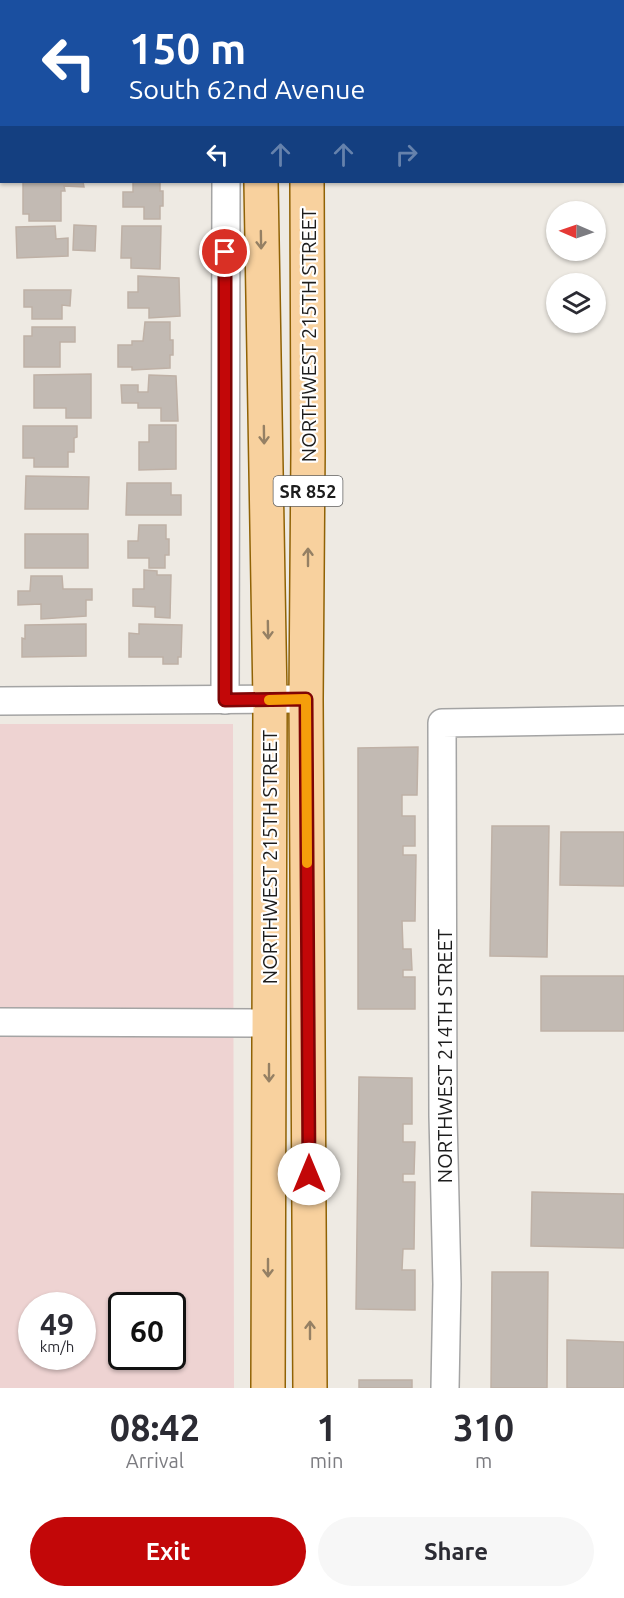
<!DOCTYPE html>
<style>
:root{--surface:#fff;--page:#f7f7f7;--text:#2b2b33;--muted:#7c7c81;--accent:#c20708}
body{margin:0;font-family:Ubuntu,sans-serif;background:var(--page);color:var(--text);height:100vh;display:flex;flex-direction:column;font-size:22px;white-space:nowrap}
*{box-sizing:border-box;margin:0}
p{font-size:20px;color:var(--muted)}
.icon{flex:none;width:33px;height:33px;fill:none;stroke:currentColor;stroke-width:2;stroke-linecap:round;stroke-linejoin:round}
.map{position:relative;height:1388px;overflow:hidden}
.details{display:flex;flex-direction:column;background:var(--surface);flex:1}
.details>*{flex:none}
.guide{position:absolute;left:0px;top:0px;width:624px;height:183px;box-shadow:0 2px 4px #0004;background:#1a4fa0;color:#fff;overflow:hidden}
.needle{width:39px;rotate:272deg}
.tools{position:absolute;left:546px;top:201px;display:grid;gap:12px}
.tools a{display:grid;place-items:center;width:60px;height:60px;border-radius:50%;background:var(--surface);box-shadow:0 2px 4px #0004;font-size:30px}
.speed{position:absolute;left:18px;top:1292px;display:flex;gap:12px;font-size:30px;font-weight:700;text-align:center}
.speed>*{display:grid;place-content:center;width:78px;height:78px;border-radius:50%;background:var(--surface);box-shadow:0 2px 4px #0004;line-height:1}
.speed small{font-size:15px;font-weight:400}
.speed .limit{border:3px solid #111;border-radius:9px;background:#fff;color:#111}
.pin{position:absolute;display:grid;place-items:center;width:51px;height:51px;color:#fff;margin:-26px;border:3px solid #fff;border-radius:50%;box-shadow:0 2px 6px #0007}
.me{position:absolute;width:66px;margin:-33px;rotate:0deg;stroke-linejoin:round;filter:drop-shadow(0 0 4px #0008)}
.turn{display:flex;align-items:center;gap:21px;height:126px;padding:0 30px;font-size:27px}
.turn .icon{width:78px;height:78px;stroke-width:2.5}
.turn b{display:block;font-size:42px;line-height:51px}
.lanes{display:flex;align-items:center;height:57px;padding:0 30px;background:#0003;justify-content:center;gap:30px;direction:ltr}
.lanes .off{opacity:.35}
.eta{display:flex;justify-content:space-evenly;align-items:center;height:102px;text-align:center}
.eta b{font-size:36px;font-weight:600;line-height:42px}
.action{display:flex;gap:12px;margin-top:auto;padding:12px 30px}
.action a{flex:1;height:69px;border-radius:36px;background:var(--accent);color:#fff;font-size:24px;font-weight:600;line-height:69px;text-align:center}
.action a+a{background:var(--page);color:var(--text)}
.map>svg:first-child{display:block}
</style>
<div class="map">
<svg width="624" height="1388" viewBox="0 0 624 1388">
<rect width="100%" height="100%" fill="#eeeae3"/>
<path fill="#eed3d2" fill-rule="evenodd" d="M0,724H233L234,1388H0ZM32,1305H82V1356H32ZM122,1305H172V1356H122Z"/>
<g fill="#c2bab3" stroke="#bfb1a6" stroke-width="1.5">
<rect x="37" y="0" width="27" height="2"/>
<rect x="135" y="0" width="40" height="2"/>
<polygon points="23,182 83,182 84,187 64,186 65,191 61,191 61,221 29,221 29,214 23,214"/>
<polygon points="133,182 160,182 160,191 163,191 163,206 160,206 160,219 144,219 144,207 123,207 123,192 133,192"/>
<polygon points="74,225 96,226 95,251 73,250"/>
<polygon points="55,226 56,239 68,238 68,256 17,258 16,227"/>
<polygon points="122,226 161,226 160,269 131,268 131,258 121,258"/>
<polygon points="138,276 179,278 180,316 149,318 149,308 128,308 128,292 138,292"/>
<polygon points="24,290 71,290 70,306 62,305 62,319 32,319 32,307 24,307"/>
<polygon points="145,322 170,322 170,340 173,340 173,355 170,355 170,368 132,370 132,367 118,367 118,345 132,345 132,341 143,341"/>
<polygon points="32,327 75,327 75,342 60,342 60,367 24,367 24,336 32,336"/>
<polygon points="91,374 91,418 66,418 66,408 34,408 34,375"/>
<polygon points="149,375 176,376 178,421 161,421 161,408 138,408 138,403 122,403 121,385 138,385 138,392 148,392"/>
<polygon points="149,425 176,425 176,469 139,470 139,442 149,442"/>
<polygon points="23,426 77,426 77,437 74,438 74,452 68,452 68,467 34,467 34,458 23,458"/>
<polygon points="26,476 89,477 88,509 25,509"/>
<polygon points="127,483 171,483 171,495 181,495 181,515 126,515"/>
<polygon points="139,525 166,525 166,539 169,539 169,555 165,555 165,568 149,568 149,558 128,558 128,541 138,541"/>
<rect x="25" y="534" width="63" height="34"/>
<polygon points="144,570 157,571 157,575 171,575 170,618 155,617 155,607 133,606 133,589 144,589"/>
<polygon points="31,576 62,576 63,589 92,589 92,600 86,600 86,616 41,619 41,604 18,605 18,591 30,591"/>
<polygon points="86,624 86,656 22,657 22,638 25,639 25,625"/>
<polygon points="139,624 182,625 181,657 178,657 178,664 163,664 163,657 129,657 129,633 139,634"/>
<polygon points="418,747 417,795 402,795 402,816 415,816 415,846 403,846 403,855 416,855 415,921 402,921 403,949 411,949 412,970 403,970 403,977 415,977 415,1009 358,1009 358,748"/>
<polygon points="492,826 549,826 547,957 490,956"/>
<polygon points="561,832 624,832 624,886 560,885"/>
<rect x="541" y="976" width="83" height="55"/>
<polygon points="359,1077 412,1078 412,1124 403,1124 403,1142 415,1142 414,1174 403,1174 403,1182 415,1182 414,1249 403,1249 402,1270 415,1270 415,1310 356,1309"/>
<polygon points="532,1192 624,1194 624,1248 531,1246"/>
<polygon points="492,1272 548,1272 547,1388 491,1388"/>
<polygon points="567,1340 624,1342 624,1388 567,1388"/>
<rect x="359" y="1380" width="53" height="8"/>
</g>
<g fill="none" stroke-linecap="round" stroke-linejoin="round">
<defs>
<g id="minor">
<polyline points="356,0 373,2"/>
<polyline points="226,2 226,0"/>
<polyline points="622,71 624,70"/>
<polyline points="622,119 624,120"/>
<polyline points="225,700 226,182"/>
<polyline points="0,701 306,699"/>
<polyline points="0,1022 269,1023"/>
<polyline points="445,1388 447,1284 443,1116 442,723 624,720"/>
</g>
<g id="major">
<polyline points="258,0 258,2"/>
<polyline points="307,0 307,2"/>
<polyline points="261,182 270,700 268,1388"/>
<polyline points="307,182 308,451 306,699 310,1388"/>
</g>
</defs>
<use href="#minor" stroke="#a4a4a4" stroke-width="30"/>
<use href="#major" stroke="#906205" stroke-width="36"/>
<use href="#minor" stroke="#fff" stroke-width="27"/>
<use href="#major" stroke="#f8d19e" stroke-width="33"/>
</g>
<defs><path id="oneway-shaft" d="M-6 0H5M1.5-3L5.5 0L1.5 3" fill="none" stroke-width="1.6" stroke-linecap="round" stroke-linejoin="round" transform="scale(1.5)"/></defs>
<g stroke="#958064">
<use href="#oneway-shaft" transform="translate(261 240) rotate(89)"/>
<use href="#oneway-shaft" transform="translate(264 435) rotate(89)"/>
<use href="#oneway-shaft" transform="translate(308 557) rotate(-90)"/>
<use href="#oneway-shaft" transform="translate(268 630) rotate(89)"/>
<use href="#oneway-shaft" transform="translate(269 1073) rotate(90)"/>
<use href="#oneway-shaft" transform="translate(268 1268) rotate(90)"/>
<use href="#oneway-shaft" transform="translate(310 1330) rotate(-90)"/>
</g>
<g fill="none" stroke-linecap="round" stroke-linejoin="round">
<defs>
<polyline id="route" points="225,252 225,700 306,699 309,1174"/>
</defs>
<use href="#route" stroke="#7e0505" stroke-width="15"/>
<use href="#route" stroke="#c20708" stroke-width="10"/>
<polyline stroke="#f59e0b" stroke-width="10" points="269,700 306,699 307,863"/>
</g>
<g text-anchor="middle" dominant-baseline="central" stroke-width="4.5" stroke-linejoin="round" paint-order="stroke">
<rect fill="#fff" stroke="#616161" stroke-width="1.5" x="273.5" y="476" width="69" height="30" rx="4.5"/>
<g font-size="18" font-weight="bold" fill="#1d1d1d">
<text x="308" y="491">SR 852</text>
</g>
<g font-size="20" fill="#1d1d1d" stroke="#fff">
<text transform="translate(308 335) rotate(-90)">NORTHWEST 215TH STREET</text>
<text transform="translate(269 857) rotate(-90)">NORTHWEST 215TH STREET</text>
<text transform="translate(444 1056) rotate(-90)">NORTHWEST 214TH STREET</text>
</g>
</g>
</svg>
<div class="tools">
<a><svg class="needle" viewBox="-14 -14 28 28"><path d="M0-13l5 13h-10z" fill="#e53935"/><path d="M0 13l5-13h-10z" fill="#7c7c81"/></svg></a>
<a><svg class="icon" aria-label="layers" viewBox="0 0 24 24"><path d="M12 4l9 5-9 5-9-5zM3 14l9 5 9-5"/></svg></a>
</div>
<div class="speed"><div>49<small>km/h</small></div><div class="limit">60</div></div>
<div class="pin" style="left:225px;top:252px;background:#d93025"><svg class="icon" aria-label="arrive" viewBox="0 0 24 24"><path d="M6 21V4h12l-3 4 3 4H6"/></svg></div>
<svg class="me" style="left:309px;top:1174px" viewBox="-20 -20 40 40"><circle r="19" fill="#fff"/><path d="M0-13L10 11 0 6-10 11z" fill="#c20708"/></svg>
<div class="guide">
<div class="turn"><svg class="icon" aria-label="left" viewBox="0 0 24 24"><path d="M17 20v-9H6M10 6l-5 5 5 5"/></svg><div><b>150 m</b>South 62nd Avenue</div></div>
<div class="lanes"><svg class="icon" aria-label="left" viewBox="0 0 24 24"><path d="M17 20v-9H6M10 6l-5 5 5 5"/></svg><svg class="icon off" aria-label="ahead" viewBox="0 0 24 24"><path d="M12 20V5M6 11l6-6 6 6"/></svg><svg class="icon off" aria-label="ahead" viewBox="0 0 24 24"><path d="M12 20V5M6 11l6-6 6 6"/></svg><svg class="icon off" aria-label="right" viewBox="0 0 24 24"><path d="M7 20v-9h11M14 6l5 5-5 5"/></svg></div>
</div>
</div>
<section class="details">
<div class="eta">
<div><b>08:42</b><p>Arrival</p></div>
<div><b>1</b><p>min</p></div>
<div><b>310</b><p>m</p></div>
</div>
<div class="action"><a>Exit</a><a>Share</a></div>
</section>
